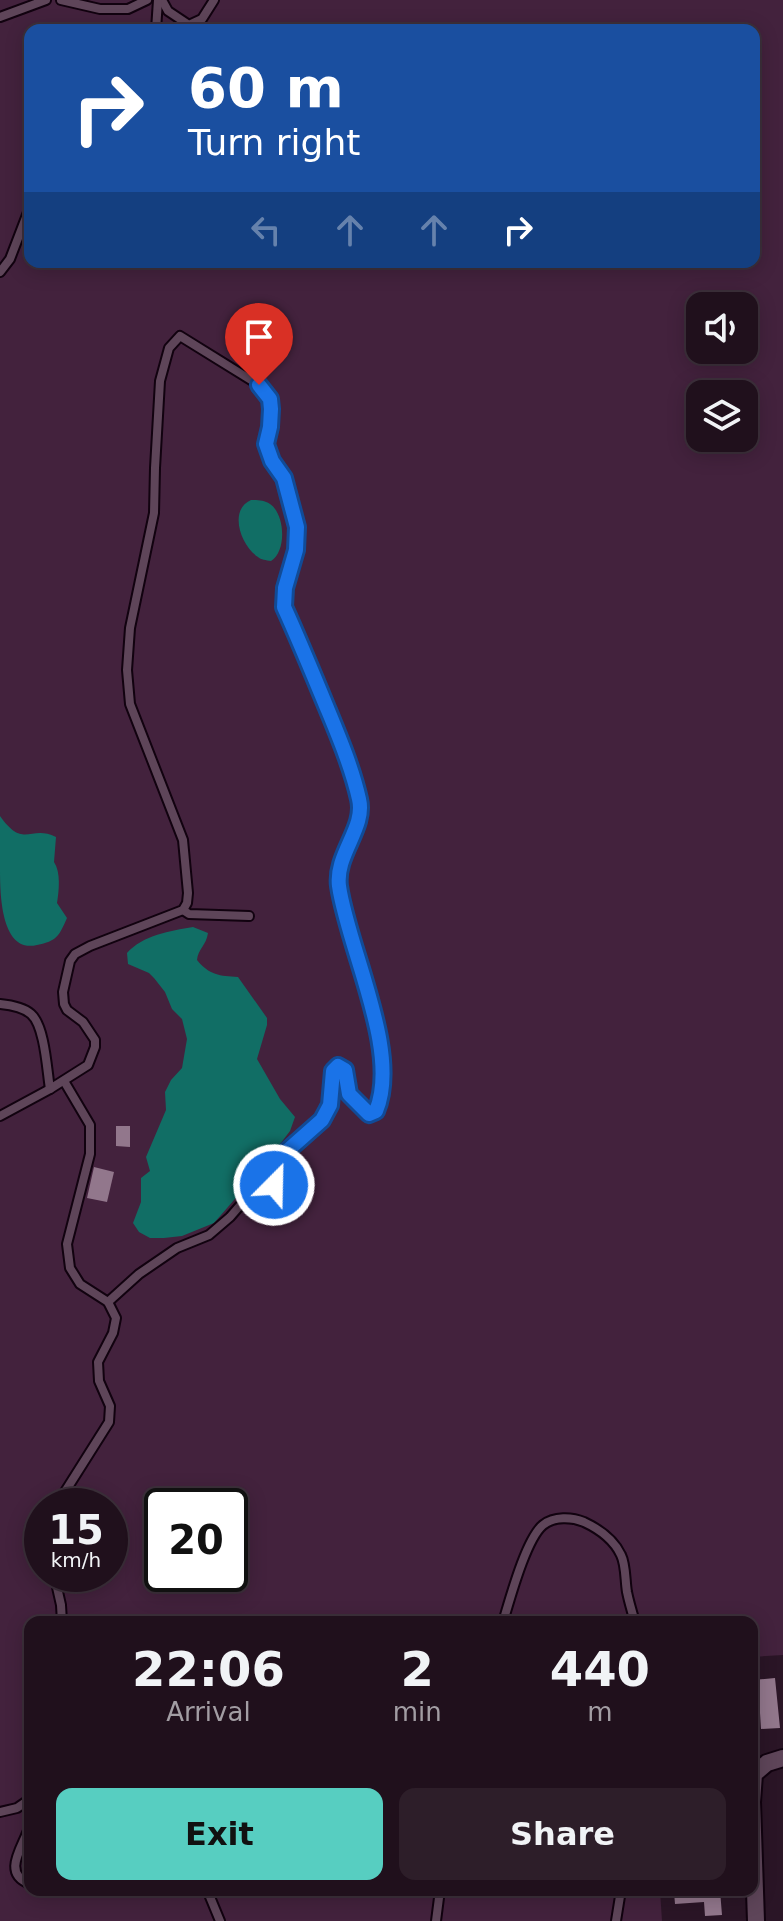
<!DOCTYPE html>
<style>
:root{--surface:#20101c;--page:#2d1e29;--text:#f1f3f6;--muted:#a29da3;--line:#3d303b;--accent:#57cec1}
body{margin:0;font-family:"DejaVu Sans",sans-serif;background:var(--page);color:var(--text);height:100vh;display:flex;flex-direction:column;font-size:30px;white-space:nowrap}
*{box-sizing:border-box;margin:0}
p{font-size:26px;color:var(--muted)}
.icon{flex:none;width:44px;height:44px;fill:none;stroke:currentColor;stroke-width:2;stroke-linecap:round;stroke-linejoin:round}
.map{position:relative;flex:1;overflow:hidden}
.sheet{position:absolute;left:24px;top:1616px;width:734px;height:280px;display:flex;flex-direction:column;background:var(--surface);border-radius:16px;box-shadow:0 4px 20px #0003,0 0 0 2px var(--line)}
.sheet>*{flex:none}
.hud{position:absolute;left:24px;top:24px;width:736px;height:244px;border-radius:16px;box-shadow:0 4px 20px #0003,0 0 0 2px var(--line);background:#1a4fa0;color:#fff;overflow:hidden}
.controls{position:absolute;left:686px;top:292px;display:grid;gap:16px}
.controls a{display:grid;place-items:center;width:72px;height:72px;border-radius:16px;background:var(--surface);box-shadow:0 4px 20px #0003,0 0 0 2px var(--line);font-size:40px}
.speed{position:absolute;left:24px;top:1488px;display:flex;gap:16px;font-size:40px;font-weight:700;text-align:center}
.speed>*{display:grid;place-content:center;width:104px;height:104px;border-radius:50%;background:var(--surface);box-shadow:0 4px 20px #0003,0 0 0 2px var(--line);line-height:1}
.speed small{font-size:20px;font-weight:400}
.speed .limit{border:4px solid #111;border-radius:12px;background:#fff;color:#111}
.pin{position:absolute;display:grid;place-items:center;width:68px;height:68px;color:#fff;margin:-82px -34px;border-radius:50% 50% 50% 0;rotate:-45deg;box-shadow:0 0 8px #0007}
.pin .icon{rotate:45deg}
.me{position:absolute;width:88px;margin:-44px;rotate:23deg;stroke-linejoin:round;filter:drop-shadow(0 0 6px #0008)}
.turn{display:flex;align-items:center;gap:28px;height:168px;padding:0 32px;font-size:36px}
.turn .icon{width:104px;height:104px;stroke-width:2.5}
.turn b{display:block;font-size:56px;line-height:68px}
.lanes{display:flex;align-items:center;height:76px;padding:0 32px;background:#0003;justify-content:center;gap:40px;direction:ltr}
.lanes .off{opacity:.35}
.eta{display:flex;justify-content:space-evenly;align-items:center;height:136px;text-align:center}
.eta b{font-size:48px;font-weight:700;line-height:56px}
.cta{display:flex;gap:16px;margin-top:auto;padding:16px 32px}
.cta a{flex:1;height:92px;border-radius:16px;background:var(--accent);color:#111;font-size:32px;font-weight:700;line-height:92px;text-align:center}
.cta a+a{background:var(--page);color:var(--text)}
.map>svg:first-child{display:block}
</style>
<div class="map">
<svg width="783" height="1921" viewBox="0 0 783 1921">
<rect width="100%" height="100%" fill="#2a1526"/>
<path fill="#43223d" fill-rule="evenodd" d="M0,0H783V1655L752,1657V1622H30V1890H660L662,1921H0ZM30,30H754V262H30ZM700,306H744V350H700ZM700,394H744V438H700ZM42,1506H110V1574H42ZM162,1506H230V1574H162Z"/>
<g fill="#116e65">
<path d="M251,500C258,500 264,500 270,504C285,514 287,551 271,561C266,560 261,560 258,557C241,546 228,510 251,500Z"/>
<path d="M0,816C24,850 30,824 56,837L54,862C61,872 59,891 57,903L67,918C59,936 57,941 37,945C0,954 0,891 0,867C0,850 0,833 0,816Z"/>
<path d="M193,927L208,933C206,946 198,949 197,960C209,975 220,976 238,977L267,1018V1025L257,1059L280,1099L295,1117L290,1131L261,1169L214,1223L182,1236L164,1238H150L139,1232L133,1223L141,1202V1178L150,1171L146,1157L166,1110L165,1092L171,1080L182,1068L187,1039L182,1019L172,1009L165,992L154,978L149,973L128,964L127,953C143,935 170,931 193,927Z"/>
</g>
<g fill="#92778c">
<polygon points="116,1126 130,1126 130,1147 116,1146"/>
<polygon points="94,1167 114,1172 107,1202 87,1198"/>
<polygon points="775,1678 780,1728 761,1729 760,1713 752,1714 752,1680"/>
<polygon points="683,1890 720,1890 722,1915 705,1916 704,1902 675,1904 674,1892"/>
</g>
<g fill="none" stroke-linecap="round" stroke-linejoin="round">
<defs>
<g id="lane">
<polyline points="61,0 100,9 128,9 147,0"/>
<polyline points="162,0 168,11 189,25 202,19 214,0"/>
<polyline points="0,17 46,0"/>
<polyline points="156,30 158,0"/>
<polyline points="0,272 10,259 30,207"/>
<polyline points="183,910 189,914 249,916"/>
<path d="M0,1004C10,1005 23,1007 31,1014C45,1026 47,1071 50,1089"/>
<path d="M0,1116L50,1089L88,1065L95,1047V1040L83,1022L67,1010L64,1004L63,992L70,961L75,954L90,946L183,910L187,903L188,893L183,840L130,704L127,670L130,628L154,513L155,468L160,381L169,348L180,336L259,385L270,399V427L266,444L272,461L284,478L297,527L296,550L285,588L284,607C306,657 329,707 346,759C350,772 356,786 359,799C366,826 335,854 339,886C348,951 401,1049 376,1111L369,1114L349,1094L345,1070L338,1066L333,1071L330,1105L322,1120L287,1151L274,1185L250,1194L230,1217L209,1235L177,1248L139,1274L108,1302"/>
<polyline points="56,1506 109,1422 110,1406 99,1381 98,1362 113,1333 116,1318 108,1302 80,1284 70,1268 67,1244 90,1154 90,1125 64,1081"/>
<path d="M42,1529C37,1536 37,1543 42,1550"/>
<polyline points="54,1574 61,1605 62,1622"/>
<path d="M503,1622C510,1599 526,1539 543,1525C554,1516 572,1517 584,1522C599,1529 614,1540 621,1555C626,1565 625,1580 627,1592C629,1602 632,1612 635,1622"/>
<polyline points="0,1812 17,1808 30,1799"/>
<path d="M30,1825C24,1846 0,1873 30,1884"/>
<polyline points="199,1890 208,1892 220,1921"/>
<polyline points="436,1921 440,1890"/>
<polyline points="616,1921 621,1890"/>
</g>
<polyline id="street" points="756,1921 752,1802 754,1774 767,1763 783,1758"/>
</defs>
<use href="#lane" stroke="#11020f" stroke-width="12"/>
<use href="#street" stroke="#11020f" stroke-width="20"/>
<use href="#lane" stroke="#5e4559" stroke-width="8"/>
<use href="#street" stroke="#5e4559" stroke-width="16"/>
</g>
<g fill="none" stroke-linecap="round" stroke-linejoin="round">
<defs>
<path id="route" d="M259,385L270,399L271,409L270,427L266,444L272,461L284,478L297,527L296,550L285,588L284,607C299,640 313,674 327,708C339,737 352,768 359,799C366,828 335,854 339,886C348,949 401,1052 376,1111L369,1114L349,1094L345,1070L338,1066L333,1071L330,1105L322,1120L287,1151L274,1185"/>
</defs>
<use href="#route" stroke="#114b97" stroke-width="20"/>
<use href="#route" stroke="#1a73e8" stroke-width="14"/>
</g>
</svg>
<div class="controls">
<a><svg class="icon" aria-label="sound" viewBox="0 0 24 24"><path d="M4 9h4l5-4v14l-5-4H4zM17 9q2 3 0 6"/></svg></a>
<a><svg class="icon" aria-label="layers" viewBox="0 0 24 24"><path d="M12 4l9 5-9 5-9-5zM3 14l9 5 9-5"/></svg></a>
</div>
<div class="speed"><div>15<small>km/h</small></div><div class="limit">20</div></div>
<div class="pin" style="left:259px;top:385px;background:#d93025"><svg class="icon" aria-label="arrive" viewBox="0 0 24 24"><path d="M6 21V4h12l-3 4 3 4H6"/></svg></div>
<svg class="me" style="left:274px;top:1185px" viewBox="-20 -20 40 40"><circle r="17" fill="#1a73e8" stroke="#fff" stroke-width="3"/><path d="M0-11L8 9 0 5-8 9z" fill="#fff"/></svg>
<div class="hud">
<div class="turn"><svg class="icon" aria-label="right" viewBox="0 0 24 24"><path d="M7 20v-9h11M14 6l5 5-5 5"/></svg><div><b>60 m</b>Turn right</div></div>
<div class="lanes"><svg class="icon off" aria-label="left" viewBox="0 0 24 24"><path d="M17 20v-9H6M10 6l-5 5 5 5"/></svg><svg class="icon off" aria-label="ahead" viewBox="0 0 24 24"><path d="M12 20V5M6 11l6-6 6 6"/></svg><svg class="icon off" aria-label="ahead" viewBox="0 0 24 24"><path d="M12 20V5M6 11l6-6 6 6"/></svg><svg class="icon" aria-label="right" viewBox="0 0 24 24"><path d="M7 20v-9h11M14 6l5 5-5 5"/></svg></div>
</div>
<section class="sheet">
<div class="eta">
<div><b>22:06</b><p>Arrival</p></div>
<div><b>2</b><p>min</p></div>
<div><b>440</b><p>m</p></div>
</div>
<div class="cta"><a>Exit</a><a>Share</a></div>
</section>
</div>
